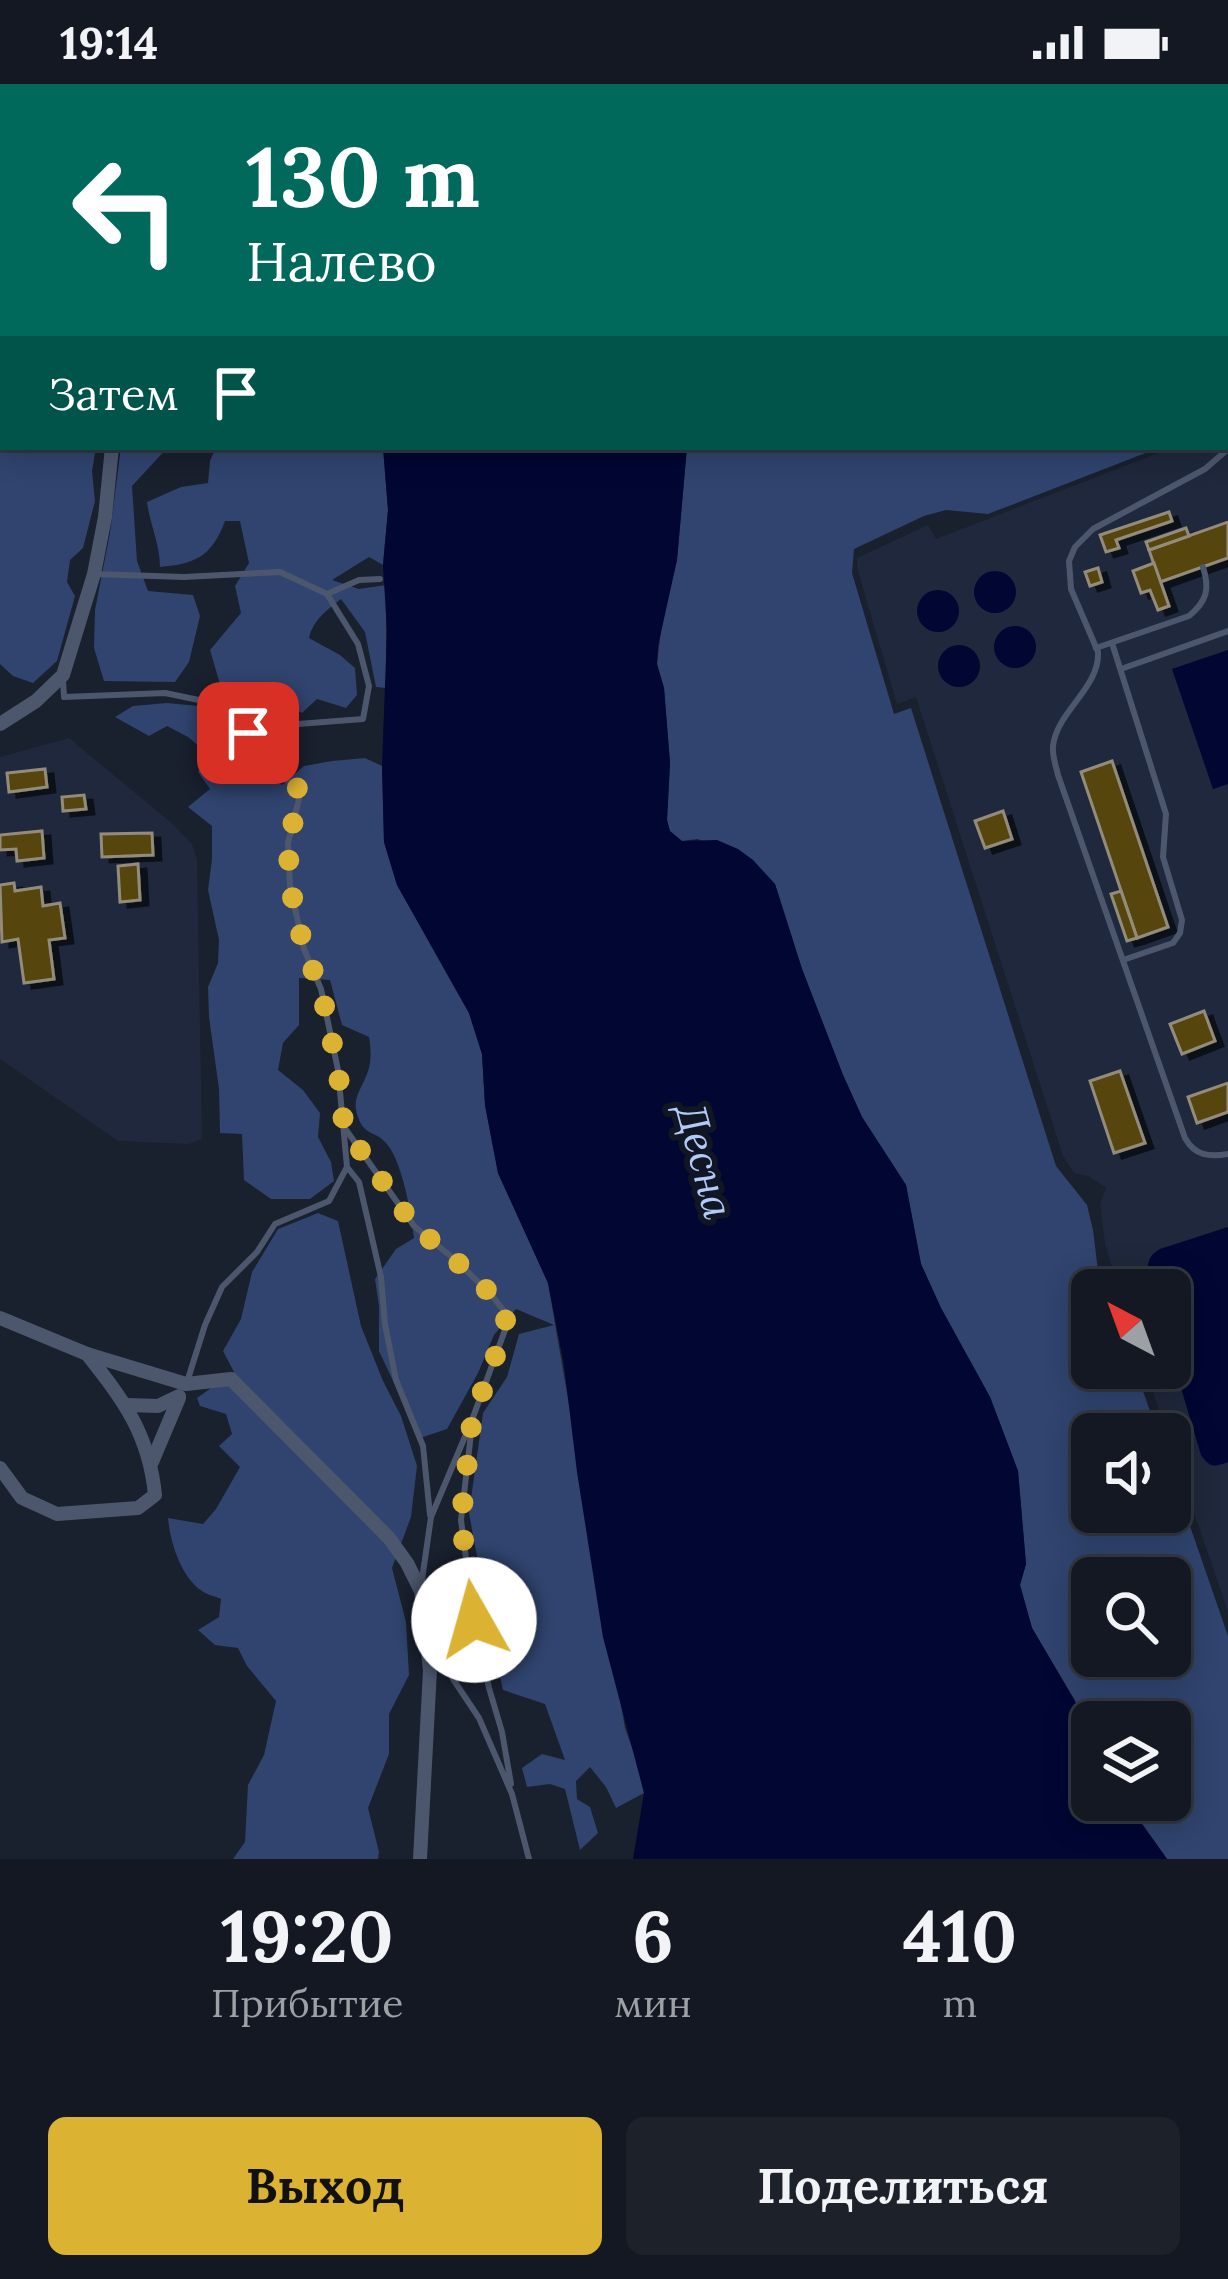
<!DOCTYPE html>
<html lang="ru">
<meta charset="utf-8">
<style>
:root{--surface:#131822;--page:#1c212a;--text:#f1f3f6;--muted:#9da0a5;--line:#323740;--accent:#dcb233}
body{margin:0;font-family:Lora,serif;background:var(--page);color:var(--text);height:100vh;display:flex;flex-direction:column;font-size:45px;white-space:nowrap}
*{box-sizing:border-box;margin:0}
p{font-size:39px;color:var(--muted)}
.icon{flex:none;width:66px;height:66px;fill:none;stroke:currentColor;stroke-width:2;stroke-linecap:round;stroke-linejoin:round}
.map{position:relative;height:1775px;overflow:hidden}
.details{display:flex;flex-direction:column;background:var(--surface);flex:1}
.details>*{flex:none}
.hud{position:absolute;left:0px;top:0px;width:1230px;height:366px;box-shadow:0 6px 30px #0003,0 0 0 3px var(--line);background:#00695c;color:#fff;overflow:hidden}
.needle{width:78px;rotate:319deg}
.controls{position:absolute;left:1071px;top:1185px;display:grid;gap:24px}
.controls a{display:grid;place-items:center;width:120px;height:120px;border-radius:18px;background:var(--surface);box-shadow:0 6px 30px #0003,0 0 0 3px var(--line);font-size:60px}
.pin{position:absolute;display:grid;place-items:center;width:102px;height:102px;color:#fff;margin:-51px;border-radius:24px;box-shadow:0 6px 18px #0006}
.me{position:absolute;width:132px;margin:-66px;rotate:353deg;stroke-linejoin:round;filter:drop-shadow(0 0 9px #0008)}
.turn{display:flex;align-items:center;gap:42px;height:252px;padding:0 48px;font-size:54px}
.turn .icon{width:156px;height:156px;stroke-width:2.5}
.turn b{display:block;font-size:84px;line-height:102px}
.then{display:flex;align-items:center;height:114px;padding:0 48px;background:#0003;gap:24px;font-size:45px}
.eta{display:flex;justify-content:space-evenly;align-items:center;height:204px;text-align:center}
.eta b{font-size:72px;font-weight:800;line-height:84px}
.primary-button{display:flex;gap:24px;margin-top:auto;padding:24px 48px}
.primary-button a{flex:1;height:138px;border-radius:18px;background:var(--accent);color:#111;font-size:48px;font-weight:800;line-height:138px;text-align:center}
.primary-button a+a{background:var(--page);color:var(--text)}
.status{display:flex;justify-content:space-between;align-items:center;height:84px;padding:0 60px;background:var(--surface);direction:ltr}
.status svg{height:33px;fill:currentColor}
.map>svg:first-child{display:block}
</style>
<div class="status"><b>19:14</b><svg viewBox="0 0 49 12"><path d="M0 12V9h3v3zM5 12V6h3v6zM10 12V3h3v9zM15 12V0h3v12zM26 1h20v11H26zM47 4h2v5h-2z"/></svg></div>
<div class="map">
<svg width="1228" height="1775" viewBox="0 0 1228 1775">
<defs>
<filter id="shadow"><feDropShadow dx="8" dy="5" stdDeviation="0" flood-color="#0009"/></filter>
</defs>
<rect width="100%" height="100%" fill="#19202e"/>
<g fill="#1f283c">
<polygon points="1228,218 1228,1528 1170,1359 1170,1350 1167,1350 1145,1284 1170,1284 1170,1206 1119,1206 1105,1160 1100,1120 1106,1104 1088,1092 1074,1089 1063,1072 916,613 897,620 857,484 857,474 928,441 936,455 1174,363 1227,363"/>
<polygon points="69,654 174,741 192,760 197,776 202,1055 188,1060 118,1057 0,975 0,673"/>
</g>
<g fill="#30446f" fill-rule="evenodd">
<polygon points="984,0 1228,0 1227,91 1227,3 986,3"/>
<polygon points="0,339 3,339 3,363 96,363 92,387 95,417 83,464 70,476 67,498 75,512 57,577 33,599 13,592 0,580"/>
<polygon points="121,363 168,363 132,402 137,477 148,507 193,511 200,532 189,578 175,598 104,597 94,564 95,526 110,449"/>
<path d="M216,363H383L388,426L383,481L369,473L332,496L359,505L386,501V604L376,603L365,548L341,515C327,526 313,536 309,554L340,571L355,584L357,611L346,624L317,615L302,629C278,616 249,600 222,607L210,566L241,529L235,502L249,479L240,437H225C212,472 196,480 160,483C160,460 150,441 147,418L181,403L208,399L210,377Z"/>
<path d="M687,363H1161L988,430L946,426L924,432L854,465L852,489L894,630L911,624L1056,1082L1087,1121L1093,1146L1098,1187L1105,1206H1092V1284H1135L1158,1350H1092V1428H1170V1384L1228,1552V1775H1167L1125,1716H1170V1638H1092V1665L1084,1649L1075,1617L1032,1544L1020,1501L1026,1480L1018,1387L990,1313L941,1224L921,1180L906,1101L862,1033L843,991L802,885L775,800L698,755L682,757L670,748L667,736L670,679L664,604L657,580L662,536L677,476ZM1092,1494H1170V1572H1092Z"/>
<path d="M167,619L198,622L233,643L247,680L282,701L304,682L332,677L365,674L382,682L384,758L397,801L469,929L482,970L485,1021L498,1089L548,1199L625,1644L638,1680L644,1709L616,1724L606,1703L590,1683L576,1697L577,1715L590,1723L598,1749L580,1766L565,1705L550,1700L527,1703L522,1684L542,1670L565,1676L545,1620L503,1606L498,1583L505,1565L492,1547L496,1523L483,1505L469,1429L483,1329L507,1293L519,1250L554,1241L516,1225L494,1251L478,1289L447,1345L420,1354L379,1267V1222L375,1195L396,1165L414,1154C411,1130 402,1073 384,1057C374,1047 364,1051 358,1033C351,1015 361,1006 367,990C372,977 371,966 369,953L342,941L330,896L299,894V941L283,959L278,986L303,1006L320,1029L318,1053L331,1078L334,1097L310,1115H271L244,1096L242,1050L220,1049L219,1005L209,933L208,903L218,879L219,856L208,806L212,775V742L188,723L210,705L198,688L207,669L188,653L167,642L149,652L115,633L133,622Z"/>
<path d="M318,1129L338,1137L361,1242L383,1297L401,1332L417,1382L411,1433L392,1484L406,1538L409,1591L389,1630V1670L368,1724L379,1768L378,1775H233L245,1758L248,1701L264,1671L276,1617L247,1582L238,1564L215,1561L198,1546L219,1533L221,1515C215,1512 207,1511 202,1507C181,1493 170,1458 168,1434L203,1440L216,1425L240,1383L219,1362L232,1350L226,1330L200,1322L197,1314L234,1288L223,1267L241,1235L252,1188L278,1145Z"/>
</g>
<g fill="#010633">
<polygon points="374,0 984,0 986,3 374,3"/>
<polygon points="383,363 687,363 677,476 658,562 657,580 664,604 670,679 667,736 670,747 682,757 717,756 738,765 753,776 775,800 802,885 843,991 862,1033 906,1101 921,1180 941,1224 990,1313 1018,1387 1026,1480 1020,1501 1032,1544 1075,1617 1084,1649 1092,1665 1092,1716 1125,1716 1167,1775 633,1775 644,1709 603,1553 577,1388 564,1281 548,1199 498,1089 485,1021 482,970 469,929 397,801 384,758 382,682 387,548 383,481 388,426"/>
<circle cx="995" cy="508" r="21"/>
<circle cx="938" cy="527" r="21"/>
<circle cx="1015" cy="563" r="21"/>
<circle cx="959" cy="582" r="21"/>
<polygon points="1228,566 1228,700 1213,705 1172,585"/>
<path d="M1228,1143V1378C1214,1383 1210,1384 1201,1371L1170,1267V1206H1152C1147,1190 1143,1174 1160,1165Z"/>
</g>
<g fill="#564411" stroke="#948c7a" stroke-width="3" filter="url(#shadow)">
<polygon points="1169,428 1172,437 1116,456 1119,464 1106,468 1100,451"/>
<polygon points="1228,438 1228,474 1160,498 1149,466"/>
<polygon points="1186,444 1189,452 1149,466 1146,458"/>
<polygon points="1154,479 1169,522 1158,526 1150,506 1141,509 1133,487"/>
<polygon points="1098,484 1102,498 1090,502 1085,488"/>
<polygon points="1112,677 1168,843 1137,854 1081,688"/>
<polygon points="45,685 47,703 9,708 7,689"/>
<polygon points="84,711 86,725 63,727 62,713"/>
<polygon points="1003,727 1012,755 985,764 975,737"/>
<polygon points="42,747 44,774 17,777 16,765 0,766 0,751"/>
<polygon points="152,749 153,771 102,773 101,750"/>
<polygon points="138,780 140,816 120,818 118,782"/>
<polygon points="14,799 15,807 41,803 43,822 60,819 65,854 49,856 54,895 24,899 18,855 2,858 0,801"/>
<polygon points="1121,807 1137,854 1127,857 1111,810"/>
<polygon points="1204,927 1215,957 1182,970 1170,940"/>
<polygon points="1120,987 1145,1059 1114,1069 1090,997"/>
<polygon points="1228,999 1228,1028 1197,1039 1188,1013"/>
</g>
<g fill="none" stroke-linecap="round" stroke-linejoin="round">
<g stroke="#4c576e" stroke-width="6">
<polyline points="0,154 3,154"/>
<path d="M1228,365L1205,385L1093,445L1075,463L1069,477L1071,505L1098,568C1100,604 1057,627 1053,662C1052,672 1056,682 1058,691L1185,1054C1195,1072 1209,1073 1228,1070"/>
<polyline points="327,510 359,496 380,495"/>
<polyline points="1112,559 1166,730 1163,773 1182,836 1180,849 1173,859 1123,876"/>
<path d="M1096,564L1189,532C1207,517 1210,505 1203,483"/>
<polyline points="1121,585 1228,547"/>
<polyline points="63,595 64,613 165,609 281,633 298,640 363,635 369,602 358,560 327,510 280,488 184,493 94,490"/>
<polyline points="344,1043 414,1142 453,1174 491,1210 506,1230 505,1246 472,1336 431,1433 421,1503"/>
<polyline points="347,1083 359,1098 381,1193 385,1240 396,1296 423,1362 430,1431"/>
<polyline points="187,1298 205,1241 222,1203 257,1168 275,1140 329,1117 347,1083 338,986 321,905 304,865 290,802 288,759 301,707 261,675 230,623"/>
<polyline points="472,1341 461,1436 474,1536 489,1604 502,1648 511,1700"/>
<polyline points="430,1532 453,1595 479,1634 512,1710 529,1775"/>
</g>
<g stroke="#4c576e" stroke-width="14">
<polyline points="132,0 132,3"/>
<polyline points="0,640 36,617 63,591 94,490 105,433 112,363"/>
<polyline points="0,1234 87,1270 186,1300 231,1295 389,1454 407,1479 421,1507 430,1586 420,1775"/>
<polyline points="127,1321 158,1322 179,1312"/>
<polyline points="152,1378 179,1314"/>
<path d="M0,1384L22,1414L57,1430L138,1424L155,1411C149,1350 124,1317 87,1270"/>
</g>
</g>
<g fill="none" stroke-linecap="round" stroke-linejoin="round">
<polyline stroke="#dcb233" stroke-width="21" stroke-dasharray="0 37.8" points="248,649 261,675 301,707 288,759 290,802 304,865 321,905 338,986 344,1043 414,1142 453,1174 491,1210 506,1229 505,1246 472,1336 461,1436 474,1536"/>
</g>
<g text-anchor="middle" dominant-baseline="central" stroke-width="12" stroke-linejoin="round" paint-order="stroke">
<g font-size="42" font-style="italic" fill="#b3caf9" stroke="#101624">
<text transform="translate(705 1077) rotate(75)">Десна</text>
</g>
</g>
</svg>
<div class="controls">
<a><svg class="needle" viewBox="-14 -14 28 28"><path d="M0-13l5 13h-10z" fill="#e53935"/><path d="M0 13l5-13h-10z" fill="#9da0a5"/></svg></a>
<a><svg class="icon" aria-label="sound" viewBox="0 0 24 24"><path d="M4 9h4l5-4v14l-5-4H4zM17 9q2 3 0 6"/></svg></a>
<a><svg class="icon" aria-label="search" viewBox="0 0 24 24"><circle cx="10" cy="10" r="6"/><path d="M15 15l6 6"/></svg></a>
<a><svg class="icon" aria-label="layers" viewBox="0 0 24 24"><path d="M12 4l9 5-9 5-9-5zM3 14l9 5 9-5"/></svg></a>
</div>
<div class="pin" style="left:248px;top:649px;background:#d93025"><svg class="icon" aria-label="arrive" viewBox="0 0 24 24"><path d="M6 21V4h12l-3 4 3 4H6"/></svg></div>
<svg class="me" style="left:474px;top:1536px" viewBox="-20 -20 40 40"><circle r="19" fill="#fff"/><path d="M0-13L10 11 0 6-10 11z" fill="#dcb233"/></svg>
<div class="hud">
<div class="turn"><svg class="icon" aria-label="left" viewBox="0 0 24 24"><path d="M17 20v-9H6M10 6l-5 5 5 5"/></svg><div><b>130 m</b>Налево</div></div>
<div class="then">Затем<svg class="icon" aria-label="arrive" viewBox="0 0 24 24"><path d="M6 21V4h12l-3 4 3 4H6"/></svg></div>
</div>
</div>
<section class="details">
<div class="eta">
<div><b>19:20</b><p>Прибытие</p></div>
<div><b>6</b><p>мин</p></div>
<div><b>410</b><p>m</p></div>
</div>
<div class="primary-button"><a>Выход</a><a>Поделиться</a></div>
</section>
